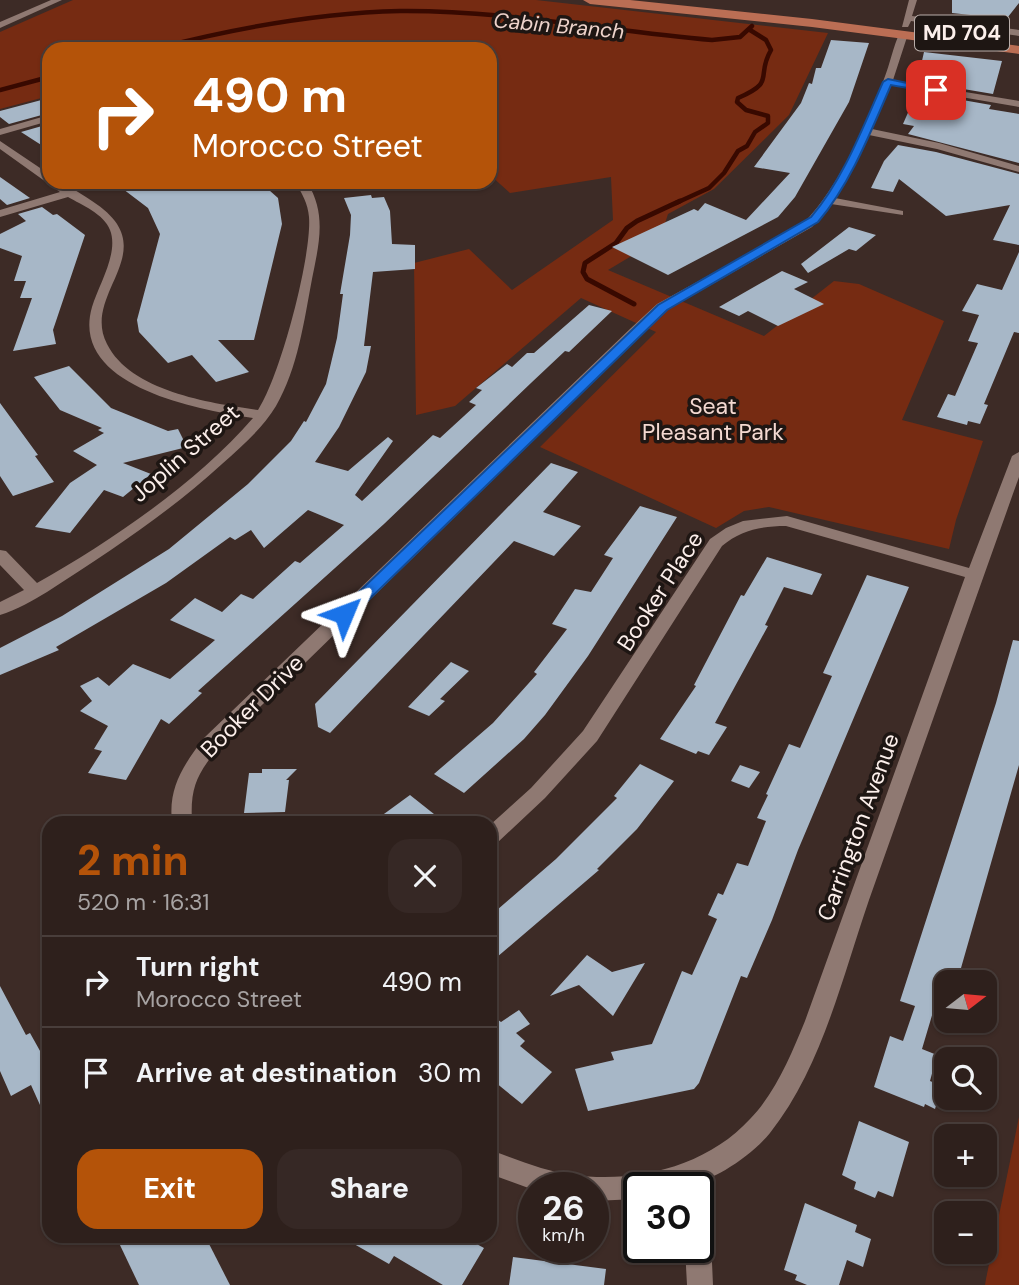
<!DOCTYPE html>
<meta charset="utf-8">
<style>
:root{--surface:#2e201c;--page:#362825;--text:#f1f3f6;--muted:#a7a3a3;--line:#493e3b;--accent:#b45309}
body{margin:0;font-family:"DM Sans",sans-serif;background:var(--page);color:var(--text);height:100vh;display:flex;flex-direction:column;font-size:26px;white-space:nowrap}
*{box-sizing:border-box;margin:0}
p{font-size:23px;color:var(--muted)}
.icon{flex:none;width:38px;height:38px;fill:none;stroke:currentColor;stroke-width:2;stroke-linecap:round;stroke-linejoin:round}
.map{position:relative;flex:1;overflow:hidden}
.sheet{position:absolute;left:42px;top:816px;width:455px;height:427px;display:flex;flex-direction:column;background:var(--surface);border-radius:21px;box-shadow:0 2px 5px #0004,0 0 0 2px var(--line)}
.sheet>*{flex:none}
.guide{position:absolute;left:42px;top:42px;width:455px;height:147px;border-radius:21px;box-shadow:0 2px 5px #0004,0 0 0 2px var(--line);background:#b45309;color:#fff;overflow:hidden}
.needle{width:46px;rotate:74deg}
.tools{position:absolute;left:934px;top:970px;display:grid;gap:14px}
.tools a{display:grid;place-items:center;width:63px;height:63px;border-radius:14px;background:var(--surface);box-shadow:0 2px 5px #0004,0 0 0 2px var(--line);font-size:35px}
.speed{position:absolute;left:518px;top:1172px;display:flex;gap:14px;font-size:35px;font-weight:700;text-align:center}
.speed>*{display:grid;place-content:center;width:91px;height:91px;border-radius:50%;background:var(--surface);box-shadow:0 2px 5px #0004,0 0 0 2px var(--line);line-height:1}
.speed small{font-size:18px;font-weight:400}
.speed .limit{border:4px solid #111;border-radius:10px;background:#fff;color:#111}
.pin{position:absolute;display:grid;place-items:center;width:60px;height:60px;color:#fff;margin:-30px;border-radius:14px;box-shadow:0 4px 10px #0006}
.me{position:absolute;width:77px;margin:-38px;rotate:46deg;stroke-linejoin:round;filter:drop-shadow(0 0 5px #0008)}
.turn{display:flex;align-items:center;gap:24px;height:147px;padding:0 35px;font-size:32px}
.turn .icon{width:91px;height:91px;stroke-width:2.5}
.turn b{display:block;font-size:49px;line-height:60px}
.round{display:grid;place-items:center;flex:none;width:74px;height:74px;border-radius:21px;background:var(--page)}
.summary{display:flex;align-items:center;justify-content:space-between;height:119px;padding:0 35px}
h1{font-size:42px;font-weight:800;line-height:52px;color:var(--accent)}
.action{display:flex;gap:14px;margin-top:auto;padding:14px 35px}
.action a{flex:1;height:80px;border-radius:21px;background:var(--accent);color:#fff;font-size:28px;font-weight:800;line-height:80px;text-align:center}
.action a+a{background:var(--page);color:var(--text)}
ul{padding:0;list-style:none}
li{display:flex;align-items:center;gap:21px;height:91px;padding:0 35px;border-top:2px solid var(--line)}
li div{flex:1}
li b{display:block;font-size:26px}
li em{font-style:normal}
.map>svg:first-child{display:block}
</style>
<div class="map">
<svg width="1019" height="1285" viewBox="0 0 1019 1285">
<rect width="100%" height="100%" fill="#3d2b26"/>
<g fill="#762b12">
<polygon points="73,0 536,0 828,33 789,115 714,189 668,214 660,239 608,270 764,336 834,281 859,284 944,321 902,420 983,441 956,520 949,549 769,507 744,511 716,528 540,447 656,332 581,298 455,406 416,415 414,263 469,249 512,290 613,220 611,177 510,193 490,175 490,49 49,49 49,96 0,109 0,32"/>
<polygon points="1019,1117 1019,1285 985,1285 986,1279"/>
</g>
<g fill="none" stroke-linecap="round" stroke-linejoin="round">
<g stroke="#380900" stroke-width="4.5">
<path d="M154,49C235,28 316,13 400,11C505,10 608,31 712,40L740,37L752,26"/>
<polyline points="0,90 49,77"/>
<path d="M676,203L709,188L724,173L738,151L747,146L755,132L768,123V116L746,110L737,102L738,98C777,81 755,78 771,50L766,40L750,30"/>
</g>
<polyline stroke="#380900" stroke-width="5" points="634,304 587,279 583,272 585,263 616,243 627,228 637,221 680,201"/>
</g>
<g fill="#a7b7c7">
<polygon points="952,0 1019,0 1019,3 1004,22 989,17 952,13"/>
<polygon points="831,40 869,43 849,102 795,197 778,217 668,275 612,247 694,209 698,211 705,203 746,220 790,173 754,167 801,103 809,83 812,84 816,68 821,68"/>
<polygon points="924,52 1002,61 993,94 922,82 925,75 919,74"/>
<polygon points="917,92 991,105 989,109 1019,114 1019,163 908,134 914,126 903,124"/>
<polygon points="49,98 49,113 9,124 0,117 0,111"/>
<polygon points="49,124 49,150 21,132"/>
<polygon points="898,145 936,152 1019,174 1019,245 993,240 1010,205 946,216 899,179 893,192 871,188 884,161"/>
<polygon points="0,177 30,198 7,205 0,199"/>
<polygon points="144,182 192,182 194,190 226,182 260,182 278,198 282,224 254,340 218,340 249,372 216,382 192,355 168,363 139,332 137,320 160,234 148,208 123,189"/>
<polygon points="371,195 372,198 384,197 390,211 392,244 415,245 415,269 373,272 364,346 371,346 366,372 339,427 315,462 348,471 388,437 393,441 355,495 362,501 433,435 440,438 476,405 469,402 482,390 476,388 507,364 512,367 527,353 534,353 589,305 612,311 569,352 565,351 531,383 384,524 198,691 202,693 169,724 161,719 126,780 88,773 102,751 94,749 108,726 80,711 92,701 80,686 98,677 109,686 133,664 170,679 215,640 170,620 195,598 222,612 241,594 253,599 295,561 300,563 344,525 308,510 264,548 251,530 235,540 230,537 166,583 56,647 59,650 0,675 0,648 62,616 169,549 248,484 291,441 304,421 306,422 326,384 337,338 343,294 340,294 350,235 351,215 344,198"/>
<polygon points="42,207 53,215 57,214 85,235 53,330 56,344 13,351 32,298 20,298 26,281 14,281 22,256 0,248 0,234 26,221 18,214"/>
<polygon points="849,227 876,235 856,251 849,249 808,273 801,264"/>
<polygon points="1019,252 1019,333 1014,332 984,404 988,405 980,424 968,421 967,425 937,417 948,394 955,396 978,343 968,341 979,315 962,311 977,284 1002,290"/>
<polygon points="782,271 808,282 794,289 824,304 778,326 748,311 739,316 719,307"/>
<polygon points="69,366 111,408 168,431 178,429 187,447 123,463 151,474 123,497 104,490 70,533 35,527 70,483 97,465 73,451 104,433 98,430 102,428 60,410 34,377"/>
<polygon points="0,403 38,455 35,456 54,482 13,496 0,476"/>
<polygon points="551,463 578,472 543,512 581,526 554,556 514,541 330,733 318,727 315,704"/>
<polygon points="640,506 677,517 588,656 545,715 524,739 464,793 434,774 493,723 537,674 534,672 567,629 552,624 575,589 591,592 613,558 604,555"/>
<polygon points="767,557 822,574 812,595 784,587 765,625 768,626 715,723 727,727 709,755 698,751 696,754 660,739 696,686 694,685 741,595 744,596"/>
<polygon points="867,575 909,587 798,850 772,920 747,978 741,976 699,1083 694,1089 588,1111 575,1069 614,1060 611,1052 652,1044 682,971 692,975 717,919 708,915 718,893 723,895 737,863 748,866 766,821 757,818 768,795 766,794 789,744 800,748 832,676 823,673"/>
<polygon points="1013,640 1019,641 1019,765 957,982 947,982 947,1017 933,1012 922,1049 937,1055 930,1081 942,1086 935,1109 925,1104 924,1107 874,1087 890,1036 903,1041 915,1006 900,1001 996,703"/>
<polygon points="451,662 469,671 440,699 445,701 429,716 408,707"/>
<polygon points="640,764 674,781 637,829 597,869 599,870 490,963 490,916 556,859 617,798 614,796"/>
<polygon points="740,765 760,772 749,788 731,781"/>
<polygon points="262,769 297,769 286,780 289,780 285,812 244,813 249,773 262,773"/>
<polygon points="410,795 444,822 373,822"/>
<polygon points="587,955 612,972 645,963 613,1016 579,985 550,996"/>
<polygon points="0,986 26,1035 30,1033 49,1067 49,1125 31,1085 11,1096 0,1071"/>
<polygon points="519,1010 530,1024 516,1033 525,1041 520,1046 552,1072 522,1104 490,1078 490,1014 501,1022"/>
<polygon points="859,1121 909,1142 893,1197 878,1191 875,1198 854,1189 856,1182 842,1175"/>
<polygon points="805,1203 857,1225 855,1232 871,1239 863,1267 847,1260 839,1285 807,1285 795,1280 797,1275 784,1270"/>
<polygon points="131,1236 205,1236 230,1285 139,1285 119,1243"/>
<polygon points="340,1236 462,1236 484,1248 462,1285 443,1285 394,1256 389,1264"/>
<polygon points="513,1257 606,1269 604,1285 509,1285"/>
</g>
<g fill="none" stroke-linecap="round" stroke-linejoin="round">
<g fill="#8f7972" fill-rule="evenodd">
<polygon points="51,0 62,0 0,28 0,22"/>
<polygon points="909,0 917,0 912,16 1019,30 1019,36 911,21 908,27 902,27"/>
<path d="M900,32L908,34L893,80L1019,101V107L891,85L872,129L939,143L1019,166V172L937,149L869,135L835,198L903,211V215L831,204L812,227L667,310L219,747C197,774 190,787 192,822H172C168,787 184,764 205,737L631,328L657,304L804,223C841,183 864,129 884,79C890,64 893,47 900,32Z"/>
<polygon points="49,115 49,121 0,135 0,129"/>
<path d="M0,141L49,174V182C65,182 78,192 92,201C168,250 80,292 107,344C131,392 211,403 258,410C280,377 312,256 309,217C308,204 302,193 295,182H307C327,214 319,244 312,279C304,321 298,368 276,406C262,429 242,446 222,464C166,515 110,551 47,592C34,600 16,610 0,615V602L24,590L0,565V550L6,551L37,583C110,542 198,482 253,418C200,410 69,387 92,307C99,284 119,253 110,230C104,214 82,205 68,197L0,217V210L60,192L0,149Z"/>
<path d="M1019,452V477C969,617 919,759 869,900C842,978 822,1067 770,1133C749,1158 713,1181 681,1188C668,1191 652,1188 639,1188L637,1199L593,1201V1188L534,1190L490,1174V1150C507,1156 524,1163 541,1168C611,1189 700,1174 750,1119C776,1092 791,1055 805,1021L965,577L786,526C761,526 741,530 722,546L597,741L545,798L497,843L490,845V825L531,788L583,731L710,539L726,528L743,521L787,516L969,568L1012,456Z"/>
<polygon points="698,1227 707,1231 711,1240 713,1285 687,1285 685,1248 698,1248"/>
</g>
<polygon fill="#bb6e54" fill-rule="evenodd" points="583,0 630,0 812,19 1019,46 1019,54 812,27 590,4"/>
</g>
<path fill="#1a73e8" stroke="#114b97" stroke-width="2" d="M888,79L941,90L936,93L891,85C871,131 851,183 818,222L667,310L350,618H339L336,614L339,611L658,305L811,217C843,180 863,127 883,82Z"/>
<g text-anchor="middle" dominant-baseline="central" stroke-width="7" stroke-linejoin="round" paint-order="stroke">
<g font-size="21" font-style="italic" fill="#eed3cb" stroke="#1e1613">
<text transform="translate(559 26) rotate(5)">Cabin Branch</text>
</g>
<rect fill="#1e1613" stroke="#b9aeaa" stroke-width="2" x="915" y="15.5" width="94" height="35" rx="5"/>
<g font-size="21" font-weight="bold" fill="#fcefeb">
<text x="962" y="33">MD 704</text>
</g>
<g font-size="23" fill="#f4d9d1" stroke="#1e1613">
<text x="713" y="406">Seat<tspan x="713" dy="26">Pleasant Park</tspan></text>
</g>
<g font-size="23" fill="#fcefeb" stroke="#1e1613">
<text transform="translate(185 453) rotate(-41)">Joplin Street</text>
<text transform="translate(660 591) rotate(-57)">Booker Place</text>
<text transform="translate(252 706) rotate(-45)">Booker Drive</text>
<text transform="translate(858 827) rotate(-70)">Carrington Avenue</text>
</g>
</g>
</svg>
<div class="tools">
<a><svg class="needle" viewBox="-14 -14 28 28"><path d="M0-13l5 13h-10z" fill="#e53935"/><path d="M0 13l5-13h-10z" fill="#a7a3a3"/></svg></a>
<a><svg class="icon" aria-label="search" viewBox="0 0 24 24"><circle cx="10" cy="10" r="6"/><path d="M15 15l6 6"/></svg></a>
<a>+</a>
<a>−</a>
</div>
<div class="speed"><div>26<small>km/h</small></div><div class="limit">30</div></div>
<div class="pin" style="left:936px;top:90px;background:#d93025"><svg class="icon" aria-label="arrive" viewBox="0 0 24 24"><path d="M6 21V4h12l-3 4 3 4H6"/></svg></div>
<svg class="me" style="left:344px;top:614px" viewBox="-20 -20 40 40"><path d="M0-17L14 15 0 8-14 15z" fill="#1a73e8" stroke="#fff" stroke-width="4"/></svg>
<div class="guide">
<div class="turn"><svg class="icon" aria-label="right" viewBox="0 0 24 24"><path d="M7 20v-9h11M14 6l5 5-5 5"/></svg><div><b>490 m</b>Morocco Street</div></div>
</div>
<section class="sheet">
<div class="summary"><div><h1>2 min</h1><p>520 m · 16:31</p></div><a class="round"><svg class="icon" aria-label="close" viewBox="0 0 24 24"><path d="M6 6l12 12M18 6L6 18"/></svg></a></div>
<ul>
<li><svg class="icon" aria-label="right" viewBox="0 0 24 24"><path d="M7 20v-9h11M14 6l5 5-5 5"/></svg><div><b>Turn right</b><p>Morocco Street</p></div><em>490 m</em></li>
<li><svg class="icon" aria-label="arrive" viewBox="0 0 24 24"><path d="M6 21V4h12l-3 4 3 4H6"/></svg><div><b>Arrive at destination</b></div><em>30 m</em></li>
</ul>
<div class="action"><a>Exit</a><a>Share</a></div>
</section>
</div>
